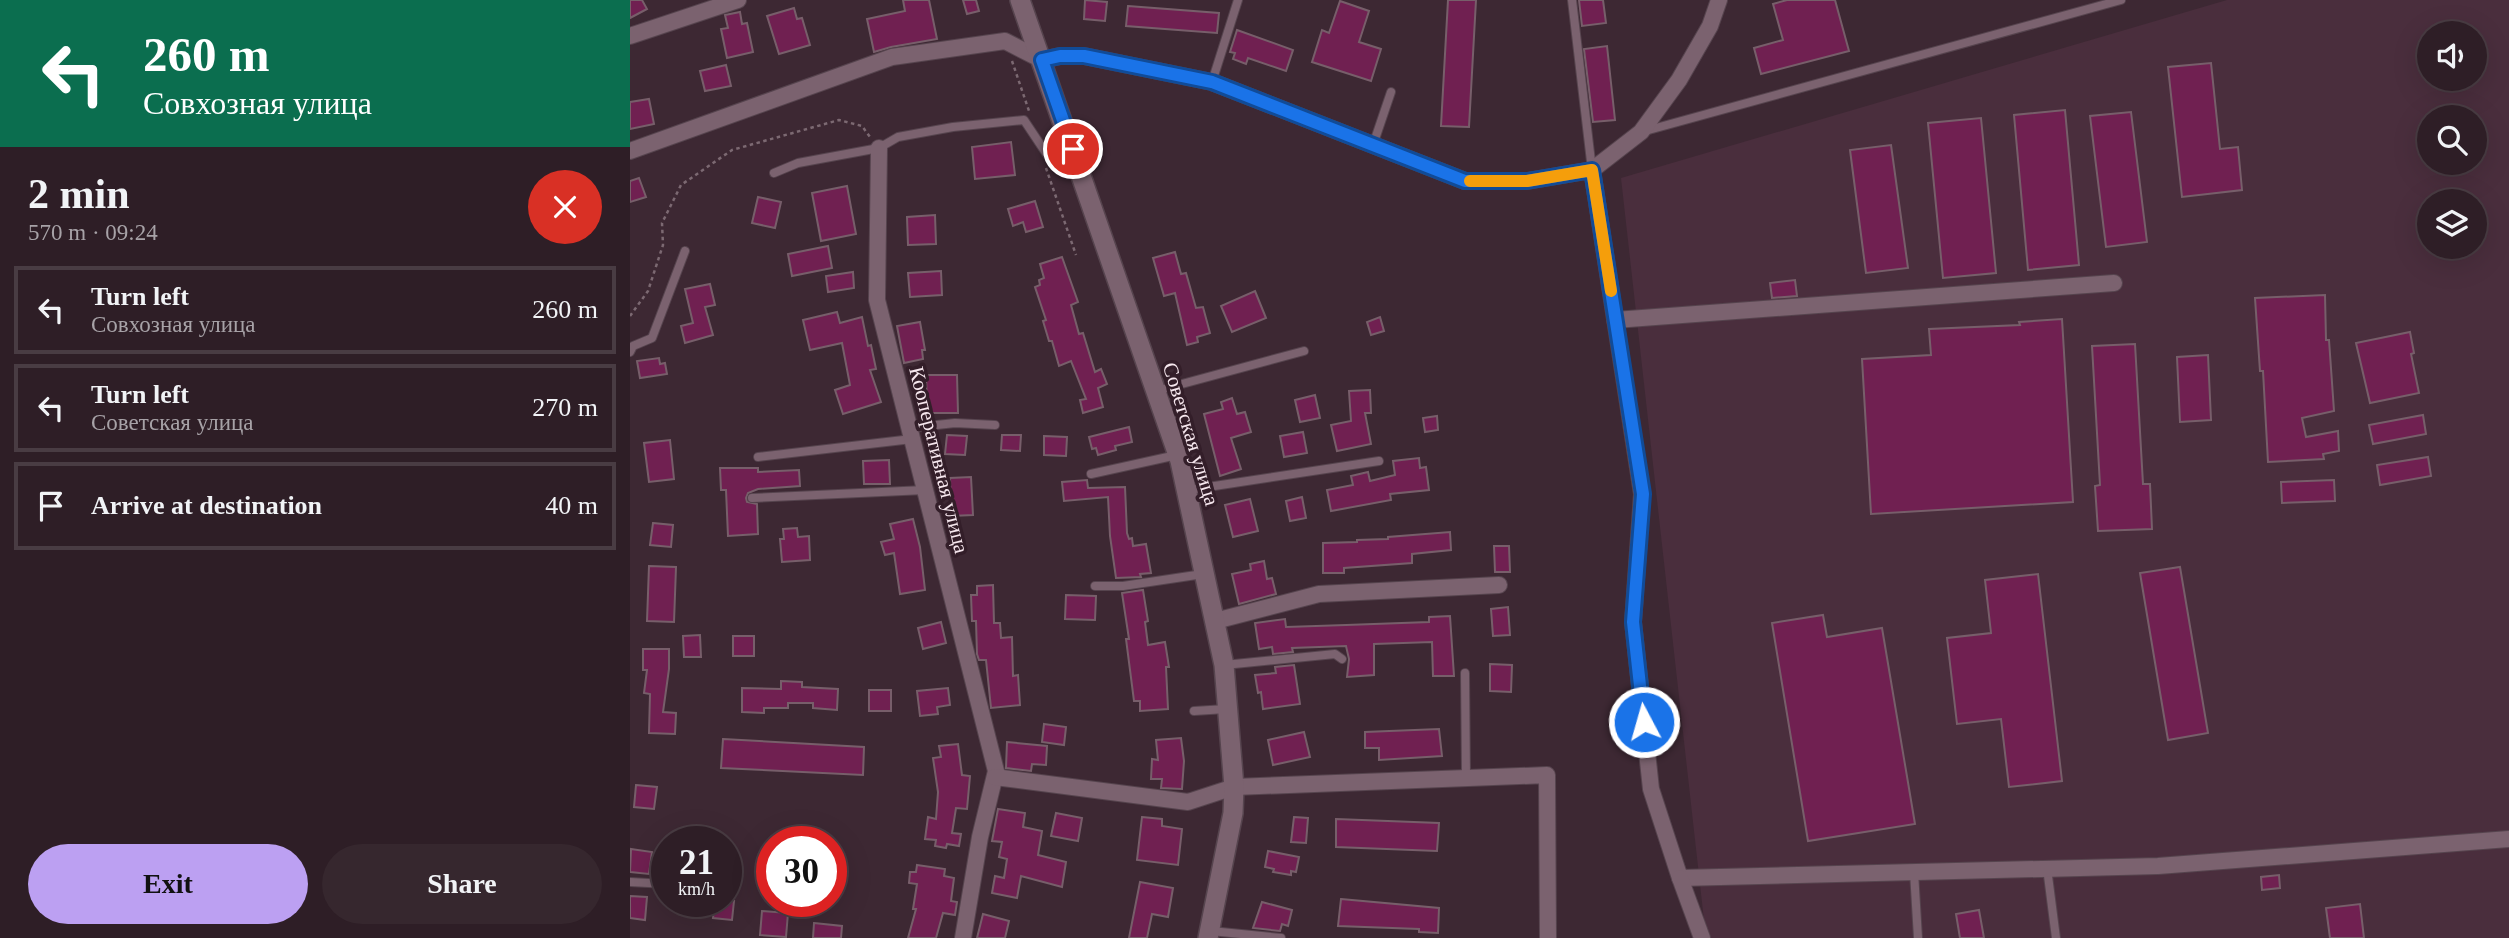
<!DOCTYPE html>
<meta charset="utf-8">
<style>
:root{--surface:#2e1e26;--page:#36272e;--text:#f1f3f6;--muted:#a7a2a7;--line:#493c43;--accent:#bca0f2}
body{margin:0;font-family:Georgia,serif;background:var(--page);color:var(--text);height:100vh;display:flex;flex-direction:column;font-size:26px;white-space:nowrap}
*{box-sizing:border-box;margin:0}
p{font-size:23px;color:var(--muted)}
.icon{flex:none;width:38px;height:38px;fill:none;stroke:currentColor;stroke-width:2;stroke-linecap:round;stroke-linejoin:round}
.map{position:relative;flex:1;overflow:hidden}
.side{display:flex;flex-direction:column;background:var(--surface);width:630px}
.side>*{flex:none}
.top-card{background:#0b6e4f;color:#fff;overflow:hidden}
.fabs{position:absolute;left:1787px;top:21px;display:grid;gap:14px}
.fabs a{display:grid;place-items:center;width:70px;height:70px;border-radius:50%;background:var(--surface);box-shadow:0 7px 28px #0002,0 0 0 2px var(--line);font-size:35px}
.speed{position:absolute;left:21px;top:826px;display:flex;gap:14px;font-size:35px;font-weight:700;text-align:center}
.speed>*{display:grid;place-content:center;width:91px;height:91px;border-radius:50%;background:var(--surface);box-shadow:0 7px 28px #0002,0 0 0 2px var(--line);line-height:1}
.speed small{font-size:18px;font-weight:400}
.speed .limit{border:10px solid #d22;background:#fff;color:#111}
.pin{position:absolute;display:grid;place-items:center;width:60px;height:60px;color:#fff;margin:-30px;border:4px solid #fff;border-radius:50%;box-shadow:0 2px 7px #0007}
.me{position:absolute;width:77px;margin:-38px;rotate:354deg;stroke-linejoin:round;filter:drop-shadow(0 0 5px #0008)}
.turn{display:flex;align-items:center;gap:24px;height:147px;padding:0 28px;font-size:32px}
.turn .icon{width:91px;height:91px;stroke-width:2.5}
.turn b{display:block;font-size:49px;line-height:60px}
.round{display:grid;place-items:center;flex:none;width:74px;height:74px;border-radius:37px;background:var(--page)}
.overview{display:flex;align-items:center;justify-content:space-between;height:119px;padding:0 28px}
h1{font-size:42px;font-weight:700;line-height:52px}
.cta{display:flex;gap:14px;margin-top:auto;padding:14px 28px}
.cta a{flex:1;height:80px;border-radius:42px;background:var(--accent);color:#111;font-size:28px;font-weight:700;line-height:80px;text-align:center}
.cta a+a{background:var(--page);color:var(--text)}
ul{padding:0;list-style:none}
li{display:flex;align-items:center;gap:21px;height:88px;margin:0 14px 10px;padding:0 14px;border:4px solid var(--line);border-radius:0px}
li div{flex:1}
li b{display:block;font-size:26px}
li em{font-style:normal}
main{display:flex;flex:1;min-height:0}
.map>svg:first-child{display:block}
</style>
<main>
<section class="side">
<div class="top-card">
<div class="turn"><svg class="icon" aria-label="left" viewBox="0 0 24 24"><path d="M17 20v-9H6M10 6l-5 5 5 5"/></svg><div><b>260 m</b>Совхозная улица</div></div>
</div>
<div class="overview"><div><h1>2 min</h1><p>570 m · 09:24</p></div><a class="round" style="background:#d93025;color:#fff"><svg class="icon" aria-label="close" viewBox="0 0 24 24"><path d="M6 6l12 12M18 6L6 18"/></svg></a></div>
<ul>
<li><svg class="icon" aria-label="left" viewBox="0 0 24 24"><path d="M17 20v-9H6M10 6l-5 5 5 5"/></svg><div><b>Turn left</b><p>Совхозная улица</p></div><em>260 m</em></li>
<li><svg class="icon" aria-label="left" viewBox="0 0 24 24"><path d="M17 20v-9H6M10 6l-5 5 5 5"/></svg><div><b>Turn left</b><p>Советская улица</p></div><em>270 m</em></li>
<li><svg class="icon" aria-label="arrive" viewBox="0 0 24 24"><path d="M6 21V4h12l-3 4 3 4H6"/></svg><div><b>Arrive at destination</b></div><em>40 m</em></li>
</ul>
<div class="cta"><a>Exit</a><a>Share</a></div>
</section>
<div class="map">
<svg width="1879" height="938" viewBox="0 0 1879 938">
<rect width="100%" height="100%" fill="#3d2833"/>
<path fill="#4a2e3d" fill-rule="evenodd" d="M1597,0H1879V938H1076L991,178ZM1799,33H1844V79H1799ZM1799,117H1844V163H1799ZM1799,201H1844V247H1799Z"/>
<g fill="#702051" stroke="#775e6a" stroke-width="2">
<polygon points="0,0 12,0 17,9 0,18"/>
<polygon points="273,0 299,0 307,39 261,47 244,52 237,19 275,11"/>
<polygon points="333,0 346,0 349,11 337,14"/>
<polygon points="455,0 477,2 475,21 454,19"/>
<polygon points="818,0 846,0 839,127 811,126"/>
<polygon points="949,0 973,0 976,23 952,26"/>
<polygon points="1157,0 1205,0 1219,51 1131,74 1124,48 1153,40 1143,4"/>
<polygon points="710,1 739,11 729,42 751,49 741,81 682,62 692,30 699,33"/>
<polygon points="498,6 589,13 587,33 496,26"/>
<polygon points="164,8 167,19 172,18 180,45 149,54 137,16"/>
<polygon points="110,12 112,24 117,23 123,52 97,58 91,29 98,28 95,15"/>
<polygon points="607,30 663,50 656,71 618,58 616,64 603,59 605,53 600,52"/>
<polygon points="977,46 985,120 963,122 954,49"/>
<polygon points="1581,63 1590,149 1608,147 1612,190 1552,197 1538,67"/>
<polygon points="96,65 101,86 75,91 70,71"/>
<polygon points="19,99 24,124 0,129 0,102"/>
<polygon points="1435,110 1449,265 1398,270 1384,115"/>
<polygon points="1501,112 1517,242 1476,247 1460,116"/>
<polygon points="1351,118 1366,273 1313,278 1298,123"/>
<polygon points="381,142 385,175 345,179 342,147"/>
<polygon points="1261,145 1278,268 1236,273 1220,150"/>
<polygon points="9,178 16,197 0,202 0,181"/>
<polygon points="217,186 226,234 191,241 182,193"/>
<polygon points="128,197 151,202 145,228 122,223"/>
<polygon points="405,201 413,227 396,232 393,222 383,226 378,209"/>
<polygon points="305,215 306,244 278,245 277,217"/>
<polygon points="198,246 202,268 162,276 158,254"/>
<polygon points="545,252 551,274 556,273 566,308 573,307 580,333 567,337 568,342 557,345 545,293 534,296 523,258"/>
<polygon points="432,257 448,302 441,305 449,334 453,333 465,372 471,369 477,384 468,388 473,407 453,413 450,400 456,399 441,361 429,366 422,341 419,341 413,321 416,320 405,287 410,285 409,280 414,278 410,264"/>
<polygon points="311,271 312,295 280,297 278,273"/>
<polygon points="223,272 224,288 198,292 196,276"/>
<polygon points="1165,280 1167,296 1142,298 1140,283"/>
<polygon points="80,284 85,305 75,307 83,335 55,343 51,326 63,323 55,289"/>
<polygon points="625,291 636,318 602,332 591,306"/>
<polygon points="1695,295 1696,340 1699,340 1704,411 1672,418 1676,437 1708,431 1709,451 1693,454 1694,459 1638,462 1633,371 1630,371 1625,298"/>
<polygon points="207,312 210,323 232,317 238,346 241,345 246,369 240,370 251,402 213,414 205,390 220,385 212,343 180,350 173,320"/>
<polygon points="750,317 754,331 741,335 737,322"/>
<polygon points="1432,319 1443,502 1241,514 1232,359 1301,355 1299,329 1390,325 1389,322"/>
<polygon points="290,322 295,350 292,350 293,359 274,363 267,326"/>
<polygon points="1780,332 1784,353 1781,354 1789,393 1740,403 1726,343"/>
<polygon points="1505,344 1513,484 1520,484 1522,529 1468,531 1465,486 1470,485 1462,346"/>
<polygon points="1578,355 1581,420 1550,422 1547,357"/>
<polygon points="29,358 30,364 35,363 37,374 10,378 7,361"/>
<polygon points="296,375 327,375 328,413 297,413"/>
<polygon points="740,390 741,413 735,413 741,444 707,451 701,425 721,421 719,391"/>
<polygon points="685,395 690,418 670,422 665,400"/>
<polygon points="602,398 607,414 615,412 621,432 601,438 611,469 590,476 574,414 593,409 591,402"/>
<polygon points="1793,415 1796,434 1743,444 1739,425"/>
<polygon points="807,416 808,430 795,432 793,418"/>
<polygon points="499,427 502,442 485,446 486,450 468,455 466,448 462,449 459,437"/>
<polygon points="673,432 677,453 654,457 650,436"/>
<polygon points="317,435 337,436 335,455 315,454"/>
<polygon points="372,435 391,435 390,451 371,450"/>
<polygon points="414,436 437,437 436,456 414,455"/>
<polygon points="40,440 44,479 19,482 14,443"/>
<polygon points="1798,457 1801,476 1750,485 1747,465"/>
<polygon points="789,458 790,468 796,467 799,490 760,494 761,500 701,511 697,490 723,485 721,476 738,472 740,481 765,475 763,461"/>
<polygon points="259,460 260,484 234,484 233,461"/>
<polygon points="90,468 128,468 128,472 169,470 170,486 128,489 118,493 116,498 117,502 127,504 128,534 98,536 96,490 91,490"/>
<polygon points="341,477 343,515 321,516 320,478"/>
<polygon points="457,480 458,488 495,487 497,533 499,539 502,538 503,546 516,544 521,573 510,574 511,577 486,578 480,536 478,497 434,501 432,482"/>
<polygon points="1704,480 1705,501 1652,503 1651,482"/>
<polygon points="672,497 676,518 660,521 656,501"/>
<polygon points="620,499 628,531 603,537 595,505"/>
<polygon points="283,519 290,547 295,590 270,594 264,553 255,555 251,542 264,539 260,524"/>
<polygon points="23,523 43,525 41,547 20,545"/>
<polygon points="167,528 168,537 179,536 180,560 152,562 150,539 154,539 153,529"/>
<polygon points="820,532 821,550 782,554 782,563 714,568 714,573 693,573 693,543 727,542 727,540 758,539 758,537"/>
<polygon points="864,546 879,546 880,572 865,572"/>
<polygon points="634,561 637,579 642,578 646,594 609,604 602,574 621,570 620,564"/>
<polygon points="19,566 46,567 44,622 17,621"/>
<polygon points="1550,567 1578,733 1538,740 1510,573"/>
<polygon points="1408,574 1432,781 1379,787 1371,719 1327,724 1317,638 1361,633 1355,580"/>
<polygon points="363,585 364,623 370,623 371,638 382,637 383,676 388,675 390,705 361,708 356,660 349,660 347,654 346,621 342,621 341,595 347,595 347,586"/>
<polygon points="513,590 518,621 515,622 518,645 535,642 539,667 536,667 538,709 510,711 510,701 504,701 496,639 499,639 492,593"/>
<polygon points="436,595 466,596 465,620 435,619"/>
<polygon points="878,607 880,635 863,636 861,609"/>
<polygon points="1193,615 1197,637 1252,628 1285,824 1178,841 1142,623"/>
<polygon points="820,616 824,676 803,676 802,642 744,644 744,675 717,677 719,659 716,646 662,648 663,652 643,654 642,647 629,649 625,623 655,619 656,627 716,625 799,622 799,617"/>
<polygon points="311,622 316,643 293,649 288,628"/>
<polygon points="70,635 71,657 54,657 53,636"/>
<rect x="103" y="636" width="21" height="20"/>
<polygon points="13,649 39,649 39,669 33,712 46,713 45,734 19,733 20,694 14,693 17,670 13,670"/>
<polygon points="860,664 882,665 881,692 860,691"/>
<polygon points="664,665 670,704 633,709 631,692 628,693 625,675 646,673 645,667"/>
<polygon points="151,681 172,682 172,687 208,689 207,710 183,708 183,703 158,703 158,708 134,708 134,713 112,712 112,688 151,689"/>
<polygon points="318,688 320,705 307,707 308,714 290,716 287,691"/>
<rect x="239" y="690" width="22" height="21"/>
<polygon points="414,724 436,727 434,745 412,742"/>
<polygon points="809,729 812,756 749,760 749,748 735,748 735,732"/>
<polygon points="674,732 680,757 643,765 638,740"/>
<polygon points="551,738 554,761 552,789 531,788 532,779 521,779 522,759 528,760 526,740"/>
<polygon points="93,739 234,747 233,775 91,768"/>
<polygon points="377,742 417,746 416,765 402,764 401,771 376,768"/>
<polygon points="328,744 332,775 340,776 337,809 326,808 322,833 331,834 329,846 317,844 316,848 305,846 306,840 295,839 298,817 306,819 308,792 303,758 311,757 309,746"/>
<polygon points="6,785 27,787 24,809 4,807"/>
<polygon points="368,809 395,813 393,827 412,831 408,855 436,862 432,887 391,876 387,898 362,893 365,876 374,878 377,859 369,857 372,842 362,841"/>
<polygon points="426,813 452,818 448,841 421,836"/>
<polygon points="512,817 532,819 532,826 552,829 548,865 507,860"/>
<polygon points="664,817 678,818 676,843 661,842"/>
<polygon points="706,819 809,823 807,851 706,847"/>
<polygon points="1,849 22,852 19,874 0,872"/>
<polygon points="638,851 669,857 666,872 661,871 661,875 643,872 644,869 635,867"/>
<polygon points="287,865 315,869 314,876 324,878 321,901 327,902 325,915 313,913 306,938 278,938 286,909 283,909 287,884 279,883 280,872 286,872"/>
<polygon points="1649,875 1650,888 1632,890 1631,877"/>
<polygon points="510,882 543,888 538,917 522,914 517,938 499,938"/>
<polygon points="0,896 17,897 15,920 0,918"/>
<polygon points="711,899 809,908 808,933 789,932 789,929 708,926"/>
<polygon points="85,901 104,901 102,920 83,918"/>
<polygon points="632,902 662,910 658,926 652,924 650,931 623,928"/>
<polygon points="1730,904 1734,938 1700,938 1696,908"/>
<polygon points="1349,910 1354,938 1330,938 1326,914"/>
<polygon points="132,911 158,913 156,937 130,935"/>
<polygon points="353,914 379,921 375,938 347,938"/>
<polygon points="184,923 212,926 211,938 183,938"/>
</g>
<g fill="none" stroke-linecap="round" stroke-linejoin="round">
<defs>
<g id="service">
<polyline points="942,0 962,170"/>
<polyline points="582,82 608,0"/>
<polyline points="1015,131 1491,0"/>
<polyline points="743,145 761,92"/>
<polyline points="144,173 168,163 249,148 268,137 323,127 394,120 418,156 444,166"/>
<polyline points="0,352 3,346 22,338 55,251"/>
<polyline points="526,391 674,351"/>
<polyline points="279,428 325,423 365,425"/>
<polyline points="128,457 282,439"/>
<polyline points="461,474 547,455"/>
<polyline points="558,490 749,461"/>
<polyline points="122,498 295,490"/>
<polyline points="465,586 493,586 573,574"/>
<polyline points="594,665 705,654 712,659"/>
<polyline points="835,673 836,778"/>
<polyline points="564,711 596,709"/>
<polyline points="1417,868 1426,938"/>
<polyline points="1284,872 1288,938"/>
<polyline points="0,882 37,884"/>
<polyline points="581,931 651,938"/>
</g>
<g id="minor">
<polyline points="0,36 108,0"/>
<polyline points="249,148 247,300 366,771 350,837 333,938"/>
<polyline points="0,151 262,57 375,41 412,60 430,56 454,56 582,82 835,181 897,181 962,170 1011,132 1049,80 1080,26 1089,0"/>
<polyline points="962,170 1012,494 1003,622 1021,789 1050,878 1528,866 1879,839"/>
<polyline points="985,320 1484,283"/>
<polyline points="585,621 689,594 869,585"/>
<polyline points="365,777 558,802 604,787 917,775 918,938"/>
<polyline points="1050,878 1072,938"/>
</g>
<polyline id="tertiary" points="390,0 550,461 594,665 604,787 603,813 578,938"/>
</defs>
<use href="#service" stroke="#56444e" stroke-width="10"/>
<use href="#minor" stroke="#56444e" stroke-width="18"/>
<use href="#tertiary" stroke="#56444e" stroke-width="22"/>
<g stroke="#7c6972" stroke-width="2.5" stroke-dasharray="3.5 3.5" stroke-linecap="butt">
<polyline points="382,61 399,111"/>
<polyline points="416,168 446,255"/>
<polyline points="0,316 18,291 33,245 32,223 51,185 102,150 209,120 232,126 240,137"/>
</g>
<use href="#service" stroke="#7b626f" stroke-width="8"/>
<use href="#minor" stroke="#7b626f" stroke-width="16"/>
<use href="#tertiary" stroke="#7b626f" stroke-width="19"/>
</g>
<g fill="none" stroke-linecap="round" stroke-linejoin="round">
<defs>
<polyline id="route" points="443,149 412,60 430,56 454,56 582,82 835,181 897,181 962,170 1013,494 1003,622 1014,722"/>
</defs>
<use href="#route" stroke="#114b97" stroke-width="18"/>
<use href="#route" stroke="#1a73e8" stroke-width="12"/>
<polyline stroke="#f59e0b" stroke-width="12" points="840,181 897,181 962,170 981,291"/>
</g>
<g text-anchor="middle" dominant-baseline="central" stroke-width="7" stroke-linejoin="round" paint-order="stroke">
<g font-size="21" fill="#f6e7ee" stroke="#331e29">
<text transform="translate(561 434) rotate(73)">Советская улица</text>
<text transform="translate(309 460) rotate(76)">Кооперативная улица</text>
</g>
</g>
</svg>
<div class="fabs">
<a><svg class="icon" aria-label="sound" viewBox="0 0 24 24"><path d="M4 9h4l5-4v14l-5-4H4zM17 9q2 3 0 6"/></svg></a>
<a><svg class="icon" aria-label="search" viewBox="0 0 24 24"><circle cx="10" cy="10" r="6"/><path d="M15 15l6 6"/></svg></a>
<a><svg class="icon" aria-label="layers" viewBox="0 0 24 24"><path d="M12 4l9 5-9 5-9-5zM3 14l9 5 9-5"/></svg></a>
</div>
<div class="speed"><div>21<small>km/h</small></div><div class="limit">30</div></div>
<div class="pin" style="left:443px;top:149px;background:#d93025"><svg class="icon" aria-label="arrive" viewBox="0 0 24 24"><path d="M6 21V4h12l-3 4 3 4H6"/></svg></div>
<svg class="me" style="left:1014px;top:722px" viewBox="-20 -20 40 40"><circle r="17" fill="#1a73e8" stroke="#fff" stroke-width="3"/><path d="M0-11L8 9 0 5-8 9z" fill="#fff"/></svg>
</div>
</main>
